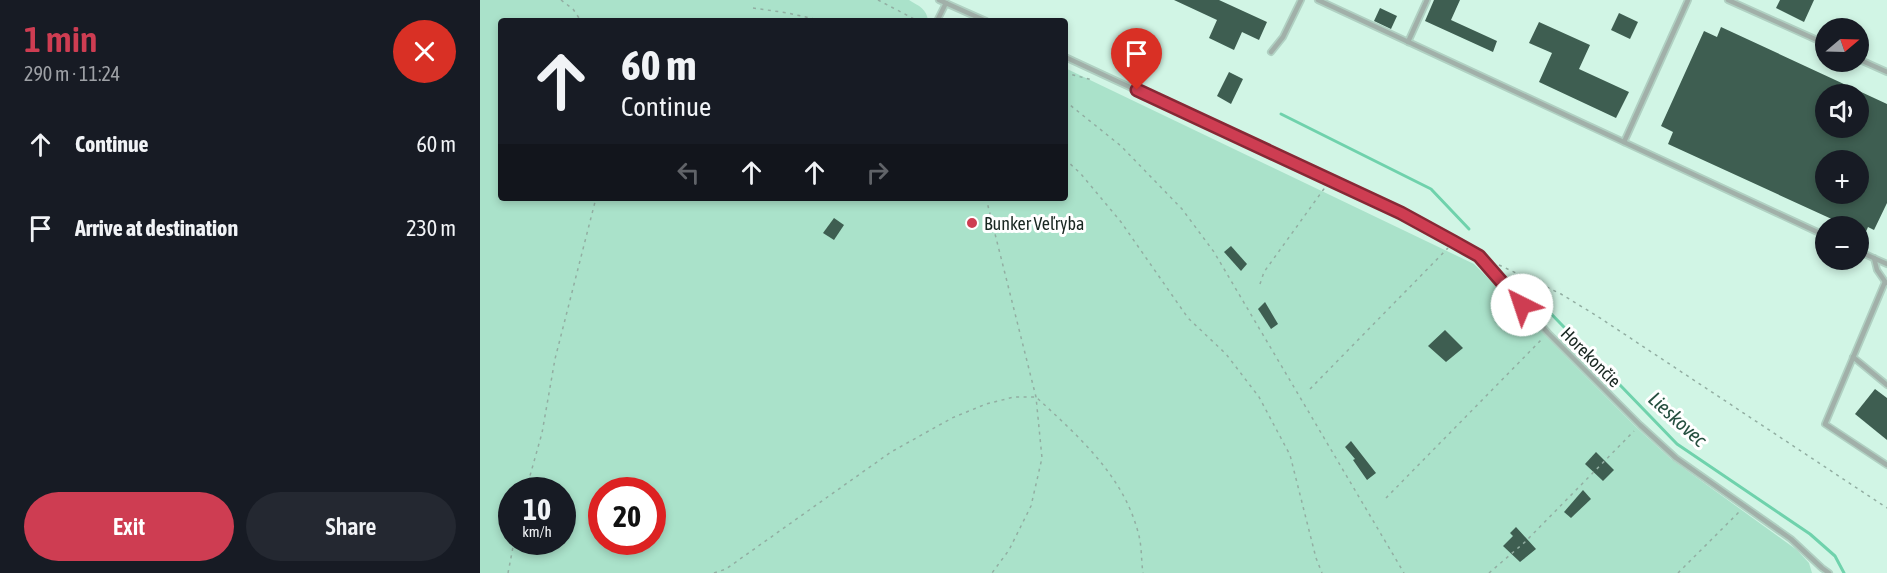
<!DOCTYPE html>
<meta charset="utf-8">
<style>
:root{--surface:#171b24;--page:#242831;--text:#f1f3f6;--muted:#9ea1a6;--accent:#ce3d52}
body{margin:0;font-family:"Asap Condensed",sans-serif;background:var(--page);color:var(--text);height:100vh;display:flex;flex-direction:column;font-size:22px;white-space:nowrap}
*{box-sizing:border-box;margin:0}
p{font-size:20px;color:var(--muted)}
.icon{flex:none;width:33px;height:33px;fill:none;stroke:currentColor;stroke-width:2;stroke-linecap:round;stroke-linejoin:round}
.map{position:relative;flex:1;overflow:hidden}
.details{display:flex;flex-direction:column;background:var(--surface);width:480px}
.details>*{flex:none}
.hud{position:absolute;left:18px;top:18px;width:570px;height:183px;border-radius:6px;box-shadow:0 3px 9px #0003;background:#171b24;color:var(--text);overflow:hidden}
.needle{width:39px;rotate:71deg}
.tools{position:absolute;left:1335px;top:18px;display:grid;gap:12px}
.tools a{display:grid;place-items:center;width:54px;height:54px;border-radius:50%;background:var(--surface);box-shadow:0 3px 9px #0003;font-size:30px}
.speed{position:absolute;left:18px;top:477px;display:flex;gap:12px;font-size:30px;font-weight:700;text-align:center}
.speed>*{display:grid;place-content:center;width:78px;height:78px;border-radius:50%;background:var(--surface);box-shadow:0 3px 9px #0003;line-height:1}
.speed small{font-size:15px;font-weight:400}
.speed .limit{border:9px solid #d22;background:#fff;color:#111}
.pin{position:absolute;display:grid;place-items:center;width:51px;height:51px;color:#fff;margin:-62px -26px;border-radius:50% 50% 50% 0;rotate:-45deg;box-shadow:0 0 6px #0007}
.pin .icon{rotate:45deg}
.me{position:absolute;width:66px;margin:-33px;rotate:319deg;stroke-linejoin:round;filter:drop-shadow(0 0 4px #0008)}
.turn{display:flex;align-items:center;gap:21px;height:126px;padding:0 24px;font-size:27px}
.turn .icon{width:78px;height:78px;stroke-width:2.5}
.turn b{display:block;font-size:42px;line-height:51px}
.lanes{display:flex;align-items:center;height:57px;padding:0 24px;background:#0003;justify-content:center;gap:30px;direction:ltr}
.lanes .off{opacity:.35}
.round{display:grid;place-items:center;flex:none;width:63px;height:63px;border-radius:32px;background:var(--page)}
.headline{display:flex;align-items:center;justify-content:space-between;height:102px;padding:0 24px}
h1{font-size:36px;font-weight:600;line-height:45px;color:var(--accent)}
.primary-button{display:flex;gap:12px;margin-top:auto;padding:12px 24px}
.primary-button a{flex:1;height:69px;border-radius:36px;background:var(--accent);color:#fff;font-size:24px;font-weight:600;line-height:69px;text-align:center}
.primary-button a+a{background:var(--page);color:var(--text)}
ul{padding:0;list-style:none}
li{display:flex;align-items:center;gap:18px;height:84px;padding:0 24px}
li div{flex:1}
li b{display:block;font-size:22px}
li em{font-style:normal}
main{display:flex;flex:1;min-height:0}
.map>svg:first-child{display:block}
</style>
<main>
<section class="details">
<div class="headline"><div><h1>1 min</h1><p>290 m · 11:24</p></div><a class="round" style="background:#d93025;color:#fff"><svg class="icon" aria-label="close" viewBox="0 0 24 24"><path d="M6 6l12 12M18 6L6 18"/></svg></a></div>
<ul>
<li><svg class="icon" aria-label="ahead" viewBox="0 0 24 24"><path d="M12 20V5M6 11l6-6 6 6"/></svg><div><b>Continue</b></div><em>60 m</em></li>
<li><svg class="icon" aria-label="arrive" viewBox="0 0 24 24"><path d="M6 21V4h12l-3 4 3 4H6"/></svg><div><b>Arrive at destination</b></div><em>230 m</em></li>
</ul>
<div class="primary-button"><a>Exit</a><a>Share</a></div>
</section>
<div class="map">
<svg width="1407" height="573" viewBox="0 0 1407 573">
<rect width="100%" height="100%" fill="#d1f5e5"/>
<path fill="#aae2ca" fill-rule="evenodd" d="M0,0H429C439,6 447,9 448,21H21V198H585V68L994,264L1157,428L1191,459L1317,550L1329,563L1332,573H0ZM32,490H82V542H32ZM122,490H172V542H122Z"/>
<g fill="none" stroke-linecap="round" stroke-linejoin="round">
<g stroke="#6fd2ac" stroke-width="3">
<polyline points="801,114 951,189 989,229"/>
<polyline points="1052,294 1197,444 1330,534 1355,556 1364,573"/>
</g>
</g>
<g fill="#3e5e51" fill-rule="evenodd">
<polygon points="694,0 739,0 787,22 779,40 762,32 754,50 729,38 737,20"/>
<polygon points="954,0 980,0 971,20 1017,41 1013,52 945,21"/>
<polygon points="1300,0 1334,0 1324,22 1296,8"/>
<polygon points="900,8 917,16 911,29 894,21"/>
<polygon points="1139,13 1158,22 1150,39 1131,30"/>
<polygon points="1059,22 1110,45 1099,69 1149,92 1136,118 1059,82 1072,53 1049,43"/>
<path d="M1241,27L1407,104V203L1394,230L1388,227L1379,247L1378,226H1367L1188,144L1193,132L1181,126L1224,31L1237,37ZM1346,94H1378V128H1346ZM1346,160H1378V194H1346Z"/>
<polygon points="749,72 763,79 751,104 737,96"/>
<polygon points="354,218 364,225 354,240 343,233"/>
<polygon points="751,246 767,264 761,271 744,252"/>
<polygon points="785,302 798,324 791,329 778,309"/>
<polygon points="965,330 983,348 966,362 948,346"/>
<polygon points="1395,389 1407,398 1407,440 1375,414"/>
<polygon points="871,441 896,473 887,480 873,460 875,459 865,447"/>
<polygon points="1116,452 1134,470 1123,481 1105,464"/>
<polygon points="1103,490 1111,499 1091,518 1084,512"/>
<polygon points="1036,527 1056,549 1040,562 1023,546 1033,536 1030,533"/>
</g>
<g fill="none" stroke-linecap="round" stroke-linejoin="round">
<defs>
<g id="service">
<polyline points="459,0 506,21"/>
<polyline points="838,0 1346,236"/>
<polyline points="1248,0 1346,44"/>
<polyline points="457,21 466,3"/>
<polyline points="928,42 947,0"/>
<polyline points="791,52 803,37 821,0"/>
<polyline points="585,57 921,213 999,256 1068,333 1160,425 1196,458 1311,539 1342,568 1349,573"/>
<polyline points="1378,59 1407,72"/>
<polyline points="1144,142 1208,0"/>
<polyline points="1378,251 1407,264"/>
<polyline points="1394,258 1397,270 1406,283"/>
<polyline points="1405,282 1345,424 1407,465"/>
<polyline points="1373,357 1407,385"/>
</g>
</defs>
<use href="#service" stroke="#b0d0c2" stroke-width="8"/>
<g stroke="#92aea2" stroke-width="1.5" stroke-dasharray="3 4.5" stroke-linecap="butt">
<polyline points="81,0 93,9 101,21"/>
<polyline points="398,0 438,21"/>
<polyline points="273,8 308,13 343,21"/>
<polyline points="585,73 613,80"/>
<polyline points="585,101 641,146 702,209 734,252 924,573"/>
<polyline points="585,159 601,174 641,222 708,318 746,354 779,397 810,455 836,558 842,573"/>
<polyline points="506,198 556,397 562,458 551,506 529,550 512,573"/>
<polyline points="1019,265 1081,294 1117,316 1407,508"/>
<polyline points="780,284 784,272 846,186"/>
<polyline points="830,389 968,248"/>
<polyline points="46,490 62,433 75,359 116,198"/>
<polyline points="906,498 1063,338"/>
<polyline points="28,573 34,542"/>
<path d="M234,573L246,569L411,452L472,418L506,404L534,397H556C597,435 643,475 658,532C662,545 661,560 663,573"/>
<polyline points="1009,573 1045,542 1154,431"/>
<polyline points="1198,573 1259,512"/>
</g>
<use href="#service" stroke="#a1b0a9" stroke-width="4.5"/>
</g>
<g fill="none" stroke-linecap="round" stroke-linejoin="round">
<defs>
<polyline id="route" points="657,90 921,213 974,242 999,256 1042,305"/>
</defs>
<use href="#route" stroke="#862835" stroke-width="15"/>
<use href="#route" stroke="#ce3d52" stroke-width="10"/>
</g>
<circle fill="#ce3d52" stroke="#fff" stroke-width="2" cx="492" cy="223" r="6"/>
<g text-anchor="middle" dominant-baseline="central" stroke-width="6" stroke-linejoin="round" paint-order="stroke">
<g font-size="18" fill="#192721" stroke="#fff" text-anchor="start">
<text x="504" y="223">Bunker Veľryba</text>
</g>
<g font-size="18" fill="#192721" stroke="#fff">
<text transform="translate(1111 357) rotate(45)">Horekončie</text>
</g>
<g font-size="20" font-style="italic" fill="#265040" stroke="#fff">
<text transform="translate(1198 419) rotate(42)">Lieskovec</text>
</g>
</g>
</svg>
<div class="tools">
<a><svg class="needle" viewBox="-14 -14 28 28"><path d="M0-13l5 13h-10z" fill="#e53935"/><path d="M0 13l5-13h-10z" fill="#9ea1a6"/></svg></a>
<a><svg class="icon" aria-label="sound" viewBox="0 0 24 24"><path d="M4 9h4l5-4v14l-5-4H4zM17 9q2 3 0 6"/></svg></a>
<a>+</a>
<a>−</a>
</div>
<div class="speed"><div>10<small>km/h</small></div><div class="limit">20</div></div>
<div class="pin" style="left:657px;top:90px;background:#d93025"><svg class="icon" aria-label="arrive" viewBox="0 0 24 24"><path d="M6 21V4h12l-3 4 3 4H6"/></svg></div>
<svg class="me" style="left:1042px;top:305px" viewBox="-20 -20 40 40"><circle r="19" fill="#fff"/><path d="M0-13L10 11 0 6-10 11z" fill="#ce3d52"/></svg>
<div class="hud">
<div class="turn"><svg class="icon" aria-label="ahead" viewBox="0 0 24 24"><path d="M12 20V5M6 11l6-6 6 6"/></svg><div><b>60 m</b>Continue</div></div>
<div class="lanes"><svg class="icon off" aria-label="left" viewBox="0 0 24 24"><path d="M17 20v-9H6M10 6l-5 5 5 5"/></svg><svg class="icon" aria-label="ahead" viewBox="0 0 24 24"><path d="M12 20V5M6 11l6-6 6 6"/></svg><svg class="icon" aria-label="ahead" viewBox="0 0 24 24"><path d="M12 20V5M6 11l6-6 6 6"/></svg><svg class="icon off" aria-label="right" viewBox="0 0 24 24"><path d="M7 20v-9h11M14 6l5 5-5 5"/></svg></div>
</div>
</div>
</main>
